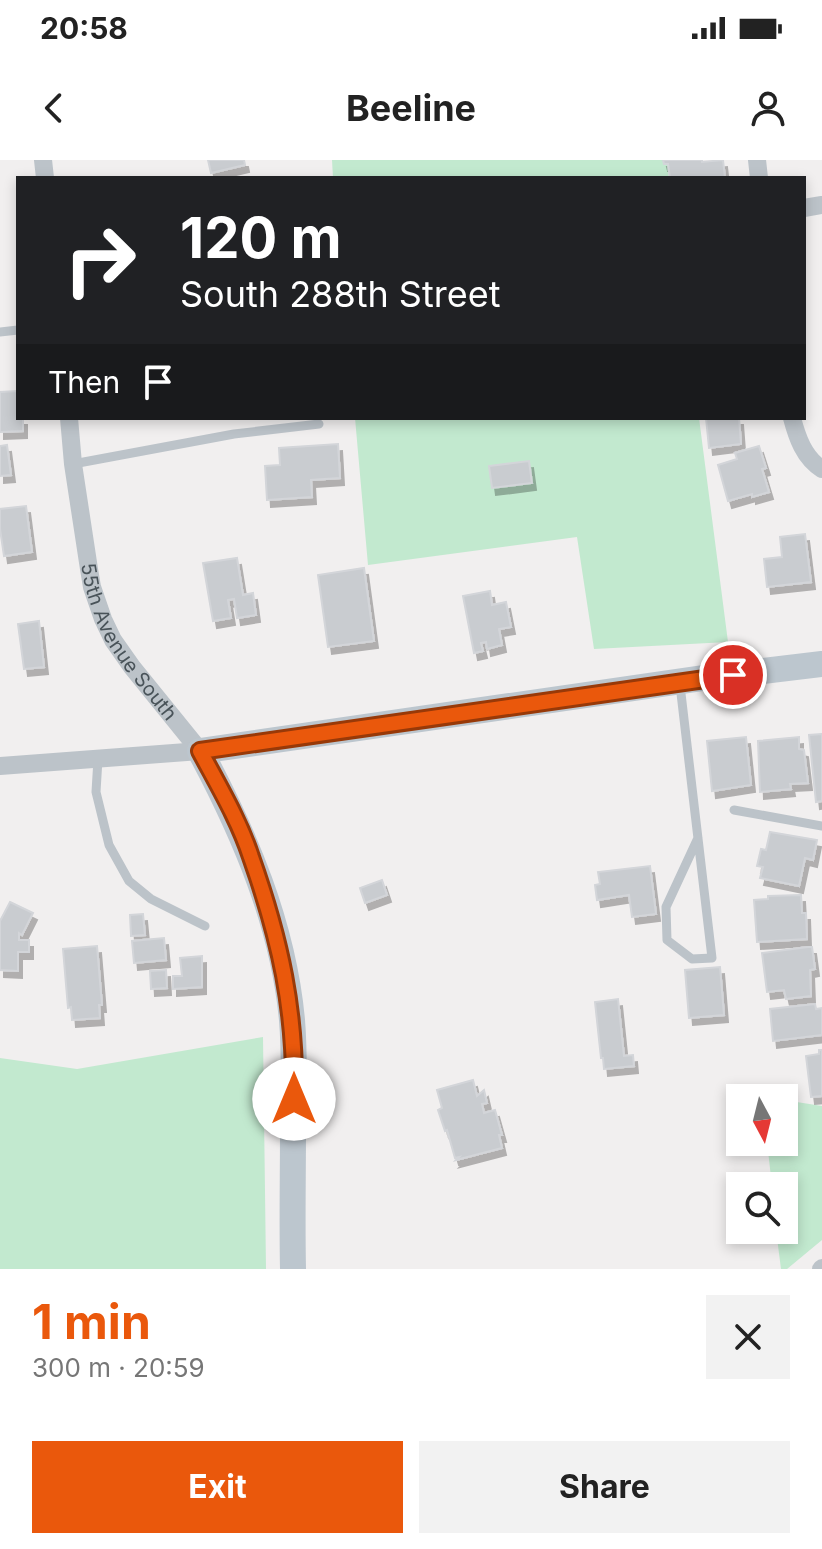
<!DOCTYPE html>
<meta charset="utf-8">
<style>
:root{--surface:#fff;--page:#f2f2f2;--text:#222;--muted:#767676;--accent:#ea580c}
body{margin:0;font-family:Inter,sans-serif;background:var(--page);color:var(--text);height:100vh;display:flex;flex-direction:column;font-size:30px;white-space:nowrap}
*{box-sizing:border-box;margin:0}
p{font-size:26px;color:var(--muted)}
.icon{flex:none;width:44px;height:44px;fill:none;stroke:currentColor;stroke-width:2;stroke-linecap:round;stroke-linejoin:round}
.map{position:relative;height:1109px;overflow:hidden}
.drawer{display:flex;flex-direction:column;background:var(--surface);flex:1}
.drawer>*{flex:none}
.banner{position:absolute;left:16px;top:16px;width:790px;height:244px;border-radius:0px;box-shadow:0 4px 12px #0003;background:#202124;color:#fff;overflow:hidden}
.needle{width:52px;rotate:173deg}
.fabs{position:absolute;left:726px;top:924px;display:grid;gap:16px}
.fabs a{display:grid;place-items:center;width:72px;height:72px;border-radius:0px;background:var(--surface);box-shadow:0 4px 12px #0003;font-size:40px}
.pin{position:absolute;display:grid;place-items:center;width:68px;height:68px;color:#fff;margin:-34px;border:4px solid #fff;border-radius:50%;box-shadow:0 2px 8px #0007}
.me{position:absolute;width:88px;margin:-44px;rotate:0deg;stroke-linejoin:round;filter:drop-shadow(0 0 6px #0008)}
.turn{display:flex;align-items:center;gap:28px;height:168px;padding:0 32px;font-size:36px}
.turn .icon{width:104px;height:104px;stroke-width:2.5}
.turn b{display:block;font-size:56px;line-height:68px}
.then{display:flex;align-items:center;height:76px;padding:0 32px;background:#0003;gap:16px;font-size:30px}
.round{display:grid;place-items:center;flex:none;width:84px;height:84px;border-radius:0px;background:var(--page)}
.head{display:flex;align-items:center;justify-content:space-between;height:136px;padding:0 32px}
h1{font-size:48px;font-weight:700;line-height:60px;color:var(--accent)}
.action{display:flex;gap:16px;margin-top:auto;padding:16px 32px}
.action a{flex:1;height:92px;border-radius:0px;background:var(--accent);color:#fff;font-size:32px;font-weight:700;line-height:92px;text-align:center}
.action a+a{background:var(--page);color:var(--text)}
.status{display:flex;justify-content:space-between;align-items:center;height:56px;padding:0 40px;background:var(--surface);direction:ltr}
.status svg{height:22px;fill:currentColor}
header{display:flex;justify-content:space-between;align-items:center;height:104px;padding:0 32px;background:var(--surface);font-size:36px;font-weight:700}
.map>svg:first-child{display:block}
</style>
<div class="status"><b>20:58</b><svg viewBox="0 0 49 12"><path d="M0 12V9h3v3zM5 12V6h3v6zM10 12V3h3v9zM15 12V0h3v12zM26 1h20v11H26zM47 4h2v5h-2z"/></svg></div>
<header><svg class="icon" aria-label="back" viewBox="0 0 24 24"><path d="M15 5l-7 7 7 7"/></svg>Beeline<svg class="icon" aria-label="person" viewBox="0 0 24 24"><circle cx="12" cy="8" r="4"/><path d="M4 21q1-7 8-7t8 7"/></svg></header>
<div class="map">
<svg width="822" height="1109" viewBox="0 0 822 1109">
<defs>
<filter id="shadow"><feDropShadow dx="4" dy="7" stdDeviation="0" flood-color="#0004"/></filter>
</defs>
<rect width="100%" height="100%" fill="#f1efef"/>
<g fill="#c2e9cf">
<polygon points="332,0 667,0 669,18 333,18"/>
<polygon points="355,258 699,258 728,482 594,489 577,377 368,405"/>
<polygon points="263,877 266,1109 0,1109 0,898 77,909"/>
<polygon points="784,940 822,946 822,1080 787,1109 781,1109 776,1070 784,1070 784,1026 772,1026 767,982 784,982"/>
</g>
<g fill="#c9ccd0" stroke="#d3d5d9" stroke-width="2" filter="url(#shadow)">
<polygon points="208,0 244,0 245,5 211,13"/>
<polygon points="663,0 702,0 702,2 723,0 725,18 670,18 668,4 664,4"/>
<polygon points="18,231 18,258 23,258 23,271 0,272 0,232"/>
<polygon points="706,258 739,258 741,284 709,288"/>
<polygon points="338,284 340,318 311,320 312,337 267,340 265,306 280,305 279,288"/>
<polygon points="7,285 11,315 0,316 0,286"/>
<polygon points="759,286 766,308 762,309 769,332 752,337 752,334 728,341 718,305 737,299 735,293"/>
<polygon points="529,301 532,323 492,328 489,306"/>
<polygon points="26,346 32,392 4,396 0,369 0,349"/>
<polygon points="805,374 811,422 767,427 764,399 782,397 780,377"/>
<polygon points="237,398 243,435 253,433 256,455 237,458 234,439 228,440 231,458 213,461 203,403"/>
<polygon points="364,408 374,481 328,487 318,415"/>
<polygon points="490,431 492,445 506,442 511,467 499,469 502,485 487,489 486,482 481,483 483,491 474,493 463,436"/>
<polygon points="39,461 44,507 24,509 18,464"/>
<polygon points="822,574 822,641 816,642 809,575"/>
<polygon points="746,577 751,625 712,631 707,581"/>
<polygon points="799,577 799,589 804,590 808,623 790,624 791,629 760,632 758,581"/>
<polygon points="770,672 817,680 813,700 805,698 799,726 760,718 763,707 757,706 761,689 766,690"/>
<polygon points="650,706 656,754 632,757 629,735 597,740 595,725 600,724 598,712"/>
<polygon points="382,720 387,735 365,743 360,728"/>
<polygon points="801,735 802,753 806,753 807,779 757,782 754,740 768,739 768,736"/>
<polygon points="10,742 33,753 22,775 19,773 19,780 29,780 29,792 18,792 18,811 0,810 0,761"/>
<polygon points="143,754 145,775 131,776 130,755"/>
<polygon points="164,778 166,800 134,803 132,781"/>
<polygon points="97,786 102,845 99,845 100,858 72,860 71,847 68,848 63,789"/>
<polygon points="808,787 812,787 815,809 810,810 811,836 786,839 784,830 767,832 762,793"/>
<polygon points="202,796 202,827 173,829 173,816 182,816 180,798"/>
<polygon points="720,807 724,855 689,858 685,810"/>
<polygon points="166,810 167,828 151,829 150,811"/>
<polygon points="618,839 624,896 633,895 634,906 604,909 603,898 601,898 595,842"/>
<polygon points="815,844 816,849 822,848 822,875 773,881 770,849"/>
<polygon points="819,890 822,890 822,936 811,937 806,896 819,894"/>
<polygon points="473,920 477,936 484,930 487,943 482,944 484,953 495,950 502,975 499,975 502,988 456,1000 459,997 455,998 447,970 445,971 438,950 442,948 437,930"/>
</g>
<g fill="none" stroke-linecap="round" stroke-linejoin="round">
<g stroke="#bcc3c9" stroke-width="9">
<polyline points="0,172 18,170"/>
<polyline points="73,304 234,274 319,264"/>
<polyline points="680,525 712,798 692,799 667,780 666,747 698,678"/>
<polyline points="98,599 96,632 109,685 129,721 151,739 205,766"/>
<polyline points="734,650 822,666"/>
</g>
<g stroke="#bcc3c9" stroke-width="18">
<polyline points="43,0 45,18"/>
<polyline points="757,0 759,18"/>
<polyline points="804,48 822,45"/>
<path id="s1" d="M69,258L73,304L89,409L92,427L103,459L113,480L132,507L200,591"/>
<path d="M792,258C797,277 804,298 822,309"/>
<polyline points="0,606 200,591"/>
<polyline points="821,1109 822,1108"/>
</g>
<path stroke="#bcc6ce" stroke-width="26" d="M293,1109C292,1062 293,1016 293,969C294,933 295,896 292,860C283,764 245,675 200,591L703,518L822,504"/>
</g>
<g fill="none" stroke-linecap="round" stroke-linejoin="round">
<defs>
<path id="route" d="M294,939C296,851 280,779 251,697C239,660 218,625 200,591L733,515"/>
</defs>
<use href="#route" stroke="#983908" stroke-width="20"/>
<use href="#route" stroke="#ea580c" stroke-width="14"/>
</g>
<g text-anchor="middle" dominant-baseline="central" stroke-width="6" stroke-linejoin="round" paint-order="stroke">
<g font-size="20" fill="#495359" stroke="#fff">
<text stroke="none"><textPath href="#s1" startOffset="236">55th Avenue South</textPath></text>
</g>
</g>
</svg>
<div class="fabs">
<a><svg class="needle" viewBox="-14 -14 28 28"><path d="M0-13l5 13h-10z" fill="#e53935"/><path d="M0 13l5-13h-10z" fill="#767676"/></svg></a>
<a><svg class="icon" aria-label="search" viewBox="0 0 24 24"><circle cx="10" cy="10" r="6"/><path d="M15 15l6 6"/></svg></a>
</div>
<div class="pin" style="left:733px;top:515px;background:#d93025"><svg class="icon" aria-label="arrive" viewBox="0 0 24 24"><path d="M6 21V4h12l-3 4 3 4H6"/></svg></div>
<svg class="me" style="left:294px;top:939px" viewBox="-20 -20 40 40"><circle r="19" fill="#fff"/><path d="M0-13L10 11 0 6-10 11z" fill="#ea580c"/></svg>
<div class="banner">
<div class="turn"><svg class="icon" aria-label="right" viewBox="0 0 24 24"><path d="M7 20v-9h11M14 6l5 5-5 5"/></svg><div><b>120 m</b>South 288th Street</div></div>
<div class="then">Then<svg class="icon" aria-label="arrive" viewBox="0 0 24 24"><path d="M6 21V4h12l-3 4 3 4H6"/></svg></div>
</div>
</div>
<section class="drawer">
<div class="head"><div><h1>1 min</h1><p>300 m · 20:59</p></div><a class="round"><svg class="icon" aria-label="close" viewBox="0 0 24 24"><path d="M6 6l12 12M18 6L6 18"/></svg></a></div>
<div class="action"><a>Exit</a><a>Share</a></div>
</section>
